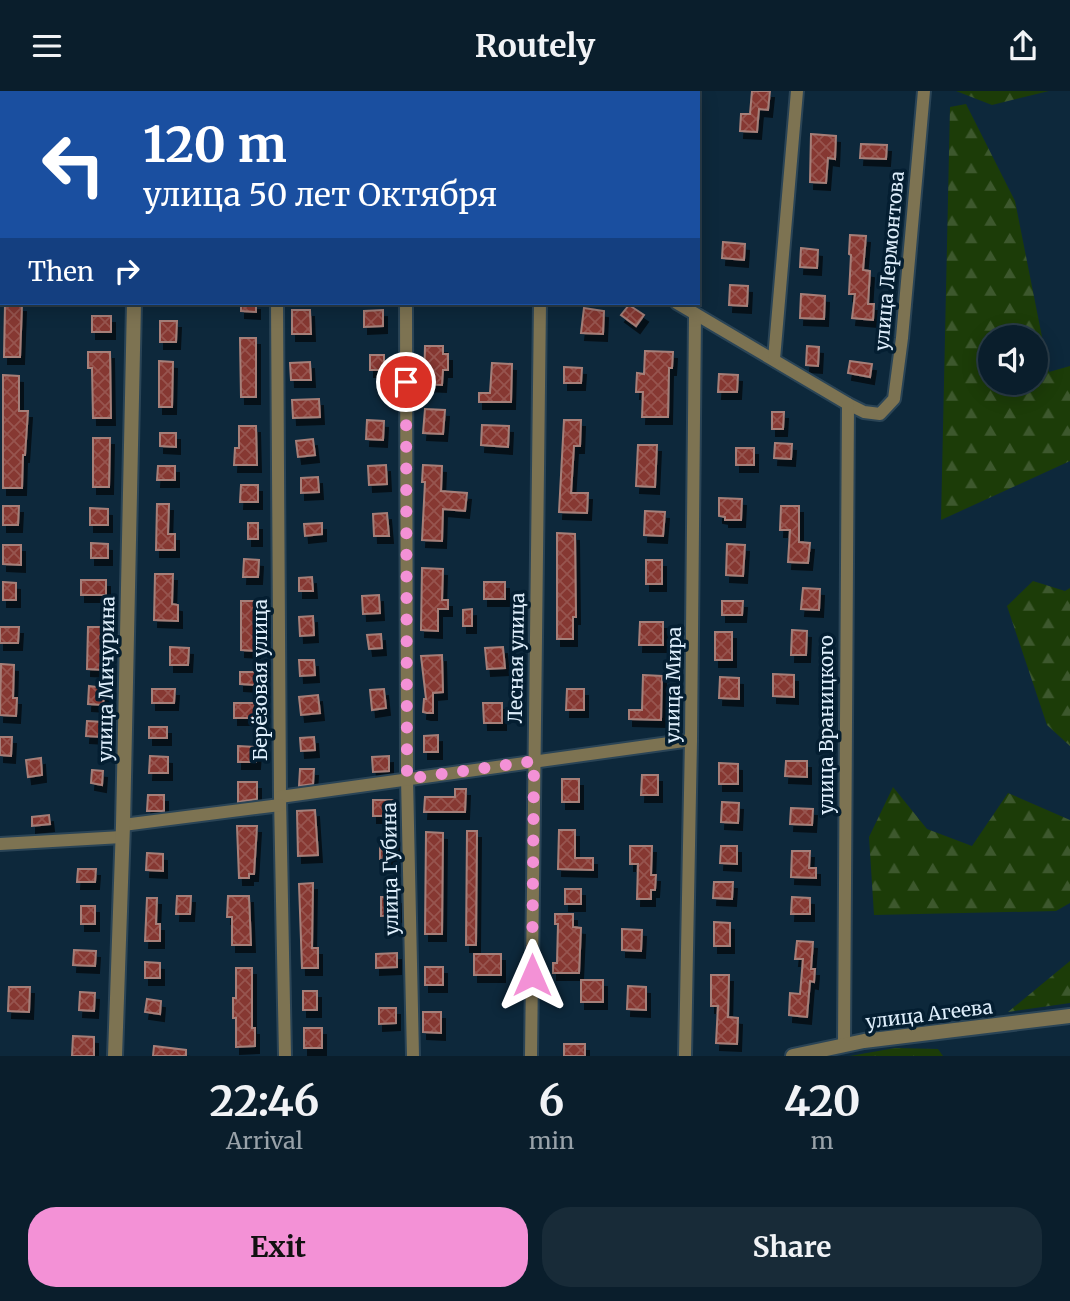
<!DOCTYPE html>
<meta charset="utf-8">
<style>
:root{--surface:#0a1e2c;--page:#182b38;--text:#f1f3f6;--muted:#99a2a9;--line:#2a3c48;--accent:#f391d6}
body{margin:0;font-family:Merriweather,serif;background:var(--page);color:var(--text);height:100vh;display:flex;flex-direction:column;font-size:26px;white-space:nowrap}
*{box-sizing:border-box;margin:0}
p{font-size:23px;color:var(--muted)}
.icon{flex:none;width:38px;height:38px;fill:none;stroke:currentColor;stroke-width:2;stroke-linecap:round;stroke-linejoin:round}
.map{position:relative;height:965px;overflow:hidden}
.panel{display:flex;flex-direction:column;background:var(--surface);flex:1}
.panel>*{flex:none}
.hud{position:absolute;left:0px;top:0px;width:700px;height:214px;box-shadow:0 4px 18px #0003,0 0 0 2px var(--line);background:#1a4fa0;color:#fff;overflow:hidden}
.controls{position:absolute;left:978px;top:234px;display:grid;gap:14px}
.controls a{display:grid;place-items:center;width:70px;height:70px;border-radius:50%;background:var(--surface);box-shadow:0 4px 18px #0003,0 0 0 2px var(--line);font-size:35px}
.pin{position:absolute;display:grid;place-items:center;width:60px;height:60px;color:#fff;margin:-30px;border:4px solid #fff;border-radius:50%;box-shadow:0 2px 7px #0007}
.me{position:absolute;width:77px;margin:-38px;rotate:0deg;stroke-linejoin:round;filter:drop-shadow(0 0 5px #0008)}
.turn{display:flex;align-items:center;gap:24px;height:147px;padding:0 28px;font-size:32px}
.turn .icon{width:91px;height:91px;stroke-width:2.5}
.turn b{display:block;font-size:49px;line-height:60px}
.then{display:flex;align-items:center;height:66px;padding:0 28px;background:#0003;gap:14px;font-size:26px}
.eta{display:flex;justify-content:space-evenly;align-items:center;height:119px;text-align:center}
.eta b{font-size:42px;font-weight:700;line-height:49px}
.cta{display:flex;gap:14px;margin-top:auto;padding:14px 28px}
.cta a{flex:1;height:80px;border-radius:28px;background:var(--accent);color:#111;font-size:28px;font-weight:700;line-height:80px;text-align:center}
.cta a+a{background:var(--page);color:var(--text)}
header{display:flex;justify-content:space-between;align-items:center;height:91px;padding:0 28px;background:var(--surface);font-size:32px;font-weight:700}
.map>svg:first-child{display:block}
</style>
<header><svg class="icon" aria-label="menu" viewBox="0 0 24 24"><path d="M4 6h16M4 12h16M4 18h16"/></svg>Routely<svg class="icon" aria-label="share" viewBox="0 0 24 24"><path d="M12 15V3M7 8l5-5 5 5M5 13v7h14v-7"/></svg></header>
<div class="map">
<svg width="1070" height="965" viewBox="0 0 1070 965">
<defs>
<pattern id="forest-firs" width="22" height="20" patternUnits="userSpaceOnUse" patternTransform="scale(1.75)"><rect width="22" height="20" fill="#1c3c08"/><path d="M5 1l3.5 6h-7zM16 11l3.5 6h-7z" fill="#3d582d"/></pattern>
<pattern id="building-cross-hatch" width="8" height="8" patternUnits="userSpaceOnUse" patternTransform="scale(1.75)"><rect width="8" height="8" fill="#863830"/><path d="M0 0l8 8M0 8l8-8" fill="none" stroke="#97554f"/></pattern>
<filter id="shadow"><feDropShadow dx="4" dy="7" stdDeviation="0" flood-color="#0009"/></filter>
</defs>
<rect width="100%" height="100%" fill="#0d283b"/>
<g fill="url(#forest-firs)" fill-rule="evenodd">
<polygon points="956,0 1049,0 992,14"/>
<path d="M966,13L1015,110L1049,281L1070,275V370L941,429L950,16ZM990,247H1036V292H990Z"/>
<polygon points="1033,490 1065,500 1070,497 1070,655 1047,634 1007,515"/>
<polygon points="893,696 927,738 972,755 1008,702 1070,729 1070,812 1056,820 874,824 869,746"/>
<polygon points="1070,870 1070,912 1008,921"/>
<polygon points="895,957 938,958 943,965 850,965"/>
</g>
<g fill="url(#building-cross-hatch)" stroke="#a57f79" stroke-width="2" filter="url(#shadow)">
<polygon points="752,0 770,0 768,19 759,18 757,41 740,40 741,23 750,23"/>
<polygon points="811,43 836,45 835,68 828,67 826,92 810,91"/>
<polygon points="861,53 887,54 886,68 860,67"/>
<polygon points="850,144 866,145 863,179 870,180 868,213 874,213 873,229 852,227 855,203 849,203 851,164 849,163"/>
<polygon points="723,151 745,153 744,169 722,167"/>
<polygon points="801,157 818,159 817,177 800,176"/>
<polygon points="730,194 748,195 747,215 729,214"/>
<polygon points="801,203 825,205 824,228 800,227"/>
<polygon points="241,212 256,212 256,221 241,220"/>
<polygon points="5,214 22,214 20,266 4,266"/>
<polygon points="629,214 644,224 636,235 621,224"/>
<polygon points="584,217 604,220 603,243 581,242"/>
<polygon points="292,219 310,219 311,243 292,243"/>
<polygon points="383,219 383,235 364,236 364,220"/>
<rect x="92" y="225" width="19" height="16"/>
<polygon points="160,230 177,230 176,251 160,251"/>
<polygon points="240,247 256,247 256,306 241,306"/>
<polygon points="425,255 443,255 443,263 448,263 448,279 443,279 442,294 424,293"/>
<polygon points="807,255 819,256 818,275 806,274"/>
<polygon points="645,260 673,261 672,277 669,277 668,326 642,326 643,301 636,301 637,282 644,283"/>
<polygon points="88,261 110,261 111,327 93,327 92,277 88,277"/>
<rect x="370" y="264" width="14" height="15"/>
<polygon points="159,270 173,271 172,316 159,316"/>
<polygon points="850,270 872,273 870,286 848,282"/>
<polygon points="310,271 311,289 291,289 290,272"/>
<polygon points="492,272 512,273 511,311 479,311 479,302 490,302"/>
<polygon points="564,276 582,277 581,292 564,292"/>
<polygon points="719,283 738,284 737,301 718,301"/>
<polygon points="3,284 19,285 19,320 28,320 25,364 23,364 22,397 3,397"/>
<polygon points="319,308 320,326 293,327 292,309"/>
<polygon points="425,318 445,319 443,343 423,342"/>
<polygon points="772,321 784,321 783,338 772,338"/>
<polygon points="367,329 384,330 383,349 366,348"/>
<polygon points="564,329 581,329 580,355 574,355 571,402 588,402 587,422 559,421"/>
<polygon points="482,334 509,335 508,356 481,354"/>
<polygon points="239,335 256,335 257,374 234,374 235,357 239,357"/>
<polygon points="160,342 176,342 176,356 160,355"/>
<polygon points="93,347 110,347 109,396 93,396"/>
<polygon points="313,348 315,364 298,366 296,350"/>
<polygon points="775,352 792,353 791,368 774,367"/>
<polygon points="638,354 657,354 655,396 636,395"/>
<rect x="736" y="357" width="18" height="17"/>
<polygon points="386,374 387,393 369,394 368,375"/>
<polygon points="423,374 442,375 441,400 467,402 465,420 443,418 442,450 422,449 425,391 422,391"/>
<polygon points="158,375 175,375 175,389 157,389"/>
<polygon points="318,386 319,401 301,402 301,387"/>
<polygon points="241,394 258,394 258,411 240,411"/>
<polygon points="719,407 742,408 741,429 725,429 725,426 719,425"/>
<polygon points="157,413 169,413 168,443 175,443 175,459 156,459"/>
<polygon points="3,415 19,415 18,434 3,434"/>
<polygon points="781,415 799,415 799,451 810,452 808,472 788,471 790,439 780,439"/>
<polygon points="90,417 108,418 108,434 90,434"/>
<polygon points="645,420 665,421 663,445 644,444"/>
<polygon points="387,422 389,445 374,445 373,423"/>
<rect x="248" y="432" width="10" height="16"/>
<polygon points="322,432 322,443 305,445 304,433"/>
<polygon points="557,442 575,443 576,526 573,526 573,548 557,548"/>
<polygon points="91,452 108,453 108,467 91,467"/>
<polygon points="727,453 745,454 743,485 726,484"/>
<polygon points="3,454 21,454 21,474 3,473"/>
<polygon points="244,468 259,469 258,486 243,486"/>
<rect x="646" y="469" width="16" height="24"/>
<polygon points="422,477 443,478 442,509 448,509 448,518 438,518 438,540 421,539"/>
<polygon points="155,483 173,483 172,513 178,514 178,530 154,529"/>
<polygon points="312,486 313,500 299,500 299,487"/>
<rect x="81" y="489" width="25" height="15"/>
<polygon points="3,491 16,492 16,509 3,509"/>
<rect x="484" y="491" width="21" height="17"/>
<polygon points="803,497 820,498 819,519 801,518"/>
<polygon points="379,504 380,522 363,523 362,505"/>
<polygon points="241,510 256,510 256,560 241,559"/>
<polygon points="722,510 743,510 742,524 722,524"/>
<polygon points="472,518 472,535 463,535 463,519"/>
<polygon points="313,525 314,544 300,545 299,526"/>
<polygon points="640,531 663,531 663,554 639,554"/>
<polygon points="0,536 19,536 18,552 0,552"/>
<polygon points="88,536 106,536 104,579 87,578"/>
<polygon points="792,539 807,540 806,564 791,564"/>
<rect x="715" y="541" width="17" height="28"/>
<polygon points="381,543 382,557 369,558 367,544"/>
<polygon points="170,556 189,557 188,574 170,574"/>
<polygon points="503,556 505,577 487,578 485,557"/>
<polygon points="442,564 443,601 433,602 433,622 427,622 423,621 424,608 426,608 421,565"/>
<polygon points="299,569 314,569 315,584 300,585"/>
<polygon points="1,573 14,574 13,607 17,607 16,625 0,624"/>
<polygon points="240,581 256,581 256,594 240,593"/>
<polygon points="773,583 794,584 794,606 773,605"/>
<polygon points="643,584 662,585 661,629 629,628 629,619 642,619"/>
<polygon points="720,586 739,587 739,608 719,607"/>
<polygon points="89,595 105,597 103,614 88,613"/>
<polygon points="152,598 175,598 174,612 152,612"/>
<polygon points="384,598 386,617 372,619 370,599"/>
<polygon points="567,598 584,598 584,619 566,619"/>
<polygon points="318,604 320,622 301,624 299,606"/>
<rect x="234" y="612" width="22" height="15"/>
<polygon points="483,612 502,612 502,632 484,632"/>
<polygon points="87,630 103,631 102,646 86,645"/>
<rect x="149" y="636" width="18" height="11"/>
<polygon points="438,644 438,661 424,661 424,645"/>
<polygon points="0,646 12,646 11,665 0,664"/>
<polygon points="314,646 315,659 301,660 300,647"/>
<polygon points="238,655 257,656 256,671 238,671"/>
<polygon points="150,665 168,666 168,682 149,682"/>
<polygon points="389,665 389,680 373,681 372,666"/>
<polygon points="41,667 42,684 28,686 26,669"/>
<polygon points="786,670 807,670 807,686 785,685"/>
<polygon points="719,672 738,673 738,693 719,693"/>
<polygon points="300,678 314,678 313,693 299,695"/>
<polygon points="92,679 103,680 102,694 91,692"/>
<polygon points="642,684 658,684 658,704 641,704"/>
<rect x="562" y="688" width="17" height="23"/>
<polygon points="238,691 257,691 257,708 238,711"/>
<polygon points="455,698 466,698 465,721 424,721 425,706 455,706"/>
<polygon points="148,704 164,704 164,720 147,720"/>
<rect x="373" y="709" width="20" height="16"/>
<polygon points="722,711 739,712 738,732 721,731"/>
<polygon points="791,717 813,718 812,734 790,733"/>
<polygon points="315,719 318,764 298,765 297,720"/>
<polygon points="49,724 50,733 32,735 32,726"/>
<polygon points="237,735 257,735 254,783 249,783 249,787 239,787"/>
<polygon points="559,739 575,739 575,767 593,767 593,779 558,778"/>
<polygon points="467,740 477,740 476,854 466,854"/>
<polygon points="426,741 443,742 442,843 425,843"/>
<rect x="380" y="747" width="15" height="21"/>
<polygon points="630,755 652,755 651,784 656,784 655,799 651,799 651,808 637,808 638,773 630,773"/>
<polygon points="721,755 737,755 737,773 720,772"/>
<polygon points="792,760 810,760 809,777 816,777 816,787 791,786"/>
<polygon points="147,762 163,763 163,780 146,779"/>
<polygon points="78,778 96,778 95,791 77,791"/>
<polygon points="714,791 733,791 732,808 713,807"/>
<polygon points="313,792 312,857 318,857 318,877 302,877 299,793"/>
<rect x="565" y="798" width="16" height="15"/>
<polygon points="177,805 191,805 190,823 176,823"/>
<polygon points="228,805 249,805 251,854 232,854 232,826 227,826"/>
<polygon points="381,806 398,806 399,824 381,825"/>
<polygon points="792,806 810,807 810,823 791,823"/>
<polygon points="147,807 157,807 156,833 160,833 160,850 145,850"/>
<rect x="81" y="815" width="14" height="18"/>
<polygon points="555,823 573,823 573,836 581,837 579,882 553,882 553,872 557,872 558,833 555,833"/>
<polygon points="714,831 730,832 730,855 714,855"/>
<polygon points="622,838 642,839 641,860 622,859"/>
<polygon points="797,850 813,851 811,878 815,878 814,891 810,890 807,926 789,924 790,902 800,903 803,868 795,868"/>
<polygon points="74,859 96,860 95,875 73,874"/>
<polygon points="397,862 397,876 376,877 376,863"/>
<rect x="474" y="863" width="27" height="21"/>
<polygon points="145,871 160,872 160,887 145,887"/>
<rect x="425" y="876" width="18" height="18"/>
<polygon points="236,877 252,877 252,937 255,937 255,955 236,956 236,927 233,927 233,907 236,907"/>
<polygon points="711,884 729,884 728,926 738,927 737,953 716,952 718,915 711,915"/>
<rect x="581" y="889" width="22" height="22"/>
<polygon points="628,895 646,896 646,919 627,918"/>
<polygon points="9,896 30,896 29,921 8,920"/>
<rect x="303" y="900" width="14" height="19"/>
<polygon points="80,901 95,902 94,920 79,919"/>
<polygon points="147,908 161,910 160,923 145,921"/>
<polygon points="379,917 396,917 396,932 379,933"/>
<polygon points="423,921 441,921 441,942 423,941"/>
<rect x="304" y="937" width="18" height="20"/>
<polygon points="73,945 94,946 94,965 72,965"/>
<rect x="564" y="953" width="21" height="12"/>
<polygon points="154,955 186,959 186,965 153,965"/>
</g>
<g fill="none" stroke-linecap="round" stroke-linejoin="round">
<defs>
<g id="minor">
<polyline points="275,0 275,2"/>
<polyline points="295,0 298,2"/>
<polyline points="407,2 407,0"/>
<polyline points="530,2 530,0"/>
<polyline points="658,2 659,0"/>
<polyline points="277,212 280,706 285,965"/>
<polyline points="406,212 407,688 413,965"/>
<polyline points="677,212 848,313 864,321 880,323 894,308 902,247 924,0"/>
<polyline points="774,268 797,0"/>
<polyline points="280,706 691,649"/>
<polyline points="123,734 280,714"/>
<polyline points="0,753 122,746"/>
<polyline points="844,954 848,313"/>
<polyline points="531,965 540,212"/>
<polyline points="685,965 691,649 695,223"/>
</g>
<g id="tertiary">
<polyline points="139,2 139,0"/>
<polyline points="115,965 123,734 134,212"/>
<polyline points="793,965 864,950 1070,925"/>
</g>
</defs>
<use href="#minor" stroke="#2a4456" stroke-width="16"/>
<use href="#tertiary" stroke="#2a4456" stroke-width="18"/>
<use href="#minor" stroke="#7d7352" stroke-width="12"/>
<use href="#tertiary" stroke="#7d7352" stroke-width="14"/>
</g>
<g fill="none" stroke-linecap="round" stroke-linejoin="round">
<polyline stroke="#f391d6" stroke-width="12" stroke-dasharray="0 21.6" points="406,291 407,688 534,670 532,884"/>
</g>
<g text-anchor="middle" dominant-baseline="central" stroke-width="7" stroke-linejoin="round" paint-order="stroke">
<g font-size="19" fill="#deeefb" stroke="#041e31">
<text transform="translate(889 170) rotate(-85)">улица Лермонтова</text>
<text transform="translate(516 567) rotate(-89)">Лесная улица</text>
<text transform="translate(106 588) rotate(-89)">улица Мичурина</text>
<text transform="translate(260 589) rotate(-90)">Берёзовая улица</text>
<text transform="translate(673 594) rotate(-89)">улица Мира</text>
<text transform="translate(826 634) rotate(-90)">улица Враницкого</text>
<text transform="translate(390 778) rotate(-91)">улица Губина</text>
<text transform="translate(929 923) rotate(-7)">улица Агеева</text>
</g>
</g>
</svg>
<div class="controls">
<a><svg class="icon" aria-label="sound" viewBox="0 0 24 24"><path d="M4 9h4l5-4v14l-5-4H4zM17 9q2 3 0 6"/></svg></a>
</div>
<div class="pin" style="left:406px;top:291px;background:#d93025"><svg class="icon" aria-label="arrive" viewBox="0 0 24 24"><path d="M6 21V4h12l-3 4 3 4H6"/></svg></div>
<svg class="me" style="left:532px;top:884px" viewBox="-20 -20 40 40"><path d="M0-17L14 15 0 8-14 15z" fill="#f391d6" stroke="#fff" stroke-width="4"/></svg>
<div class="hud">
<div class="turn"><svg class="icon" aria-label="left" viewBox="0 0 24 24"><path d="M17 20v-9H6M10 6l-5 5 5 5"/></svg><div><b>120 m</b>улица 50 лет Октября</div></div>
<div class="then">Then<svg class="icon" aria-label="right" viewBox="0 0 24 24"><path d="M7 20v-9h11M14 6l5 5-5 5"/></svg></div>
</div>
</div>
<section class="panel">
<div class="eta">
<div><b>22:46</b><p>Arrival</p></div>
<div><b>6</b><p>min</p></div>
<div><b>420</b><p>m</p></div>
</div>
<div class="cta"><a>Exit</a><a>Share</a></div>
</section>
